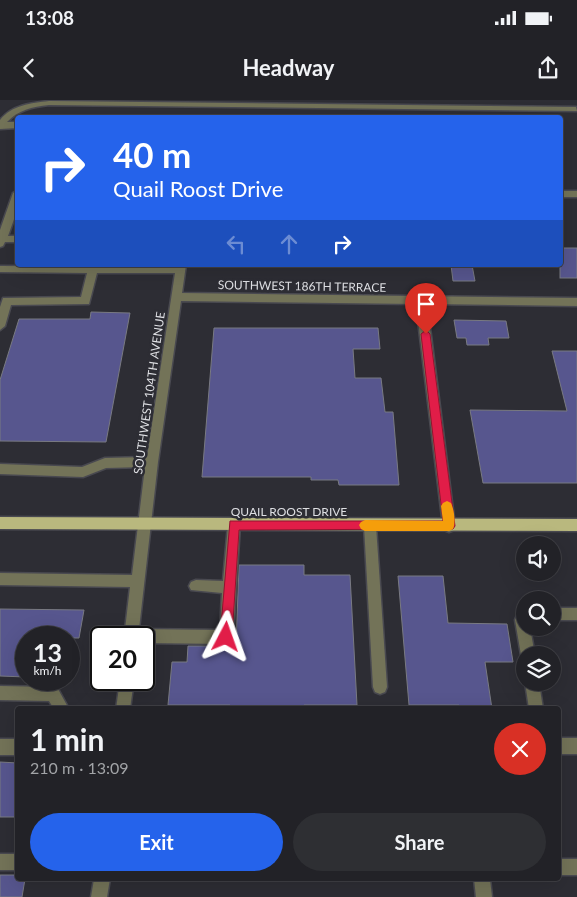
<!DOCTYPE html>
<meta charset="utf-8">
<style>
:root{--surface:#222227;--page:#2e2f33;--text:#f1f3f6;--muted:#a2a4a7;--line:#3f3f44;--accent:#2563eb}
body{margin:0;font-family:Lato,sans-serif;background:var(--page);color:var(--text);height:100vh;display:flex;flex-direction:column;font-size:19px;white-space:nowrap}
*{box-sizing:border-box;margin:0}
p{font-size:16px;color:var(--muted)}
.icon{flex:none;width:28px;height:28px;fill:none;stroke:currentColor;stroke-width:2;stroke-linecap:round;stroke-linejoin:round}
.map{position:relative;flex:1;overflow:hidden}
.side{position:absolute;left:15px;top:606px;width:546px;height:175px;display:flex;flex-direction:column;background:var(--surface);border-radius:5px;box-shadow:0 5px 20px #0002,0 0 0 1px var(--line)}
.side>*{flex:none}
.hud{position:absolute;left:15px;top:15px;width:548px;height:152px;border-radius:5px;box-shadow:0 5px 20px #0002,0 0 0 1px var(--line);background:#2563eb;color:#fff;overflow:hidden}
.tools{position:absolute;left:516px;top:436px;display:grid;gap:10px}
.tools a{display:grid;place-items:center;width:45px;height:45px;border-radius:50%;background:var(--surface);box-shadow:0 5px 20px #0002,0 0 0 1px var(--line);font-size:25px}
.speed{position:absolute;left:15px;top:526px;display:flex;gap:10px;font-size:25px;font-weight:700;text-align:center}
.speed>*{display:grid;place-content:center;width:65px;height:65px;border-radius:50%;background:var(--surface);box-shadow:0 5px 20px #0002,0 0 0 1px var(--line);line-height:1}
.speed small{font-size:12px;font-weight:400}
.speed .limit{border:2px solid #111;border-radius:8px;background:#fff;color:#111}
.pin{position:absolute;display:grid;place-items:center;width:42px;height:42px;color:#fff;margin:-51px -21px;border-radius:50% 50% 50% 0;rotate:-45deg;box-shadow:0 0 5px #0007}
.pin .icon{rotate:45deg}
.me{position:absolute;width:55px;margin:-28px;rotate:4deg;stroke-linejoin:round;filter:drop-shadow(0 0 4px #0008)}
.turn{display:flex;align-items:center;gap:18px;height:105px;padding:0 15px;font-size:22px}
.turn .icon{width:65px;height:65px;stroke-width:2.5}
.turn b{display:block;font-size:35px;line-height:42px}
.lanes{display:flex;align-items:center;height:48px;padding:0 15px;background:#0003;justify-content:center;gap:25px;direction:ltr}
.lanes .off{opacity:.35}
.round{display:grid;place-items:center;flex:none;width:52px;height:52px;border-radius:26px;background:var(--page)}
.headline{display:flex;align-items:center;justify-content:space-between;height:85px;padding:0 15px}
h1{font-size:30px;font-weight:700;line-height:38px}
.button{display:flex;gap:10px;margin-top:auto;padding:10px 15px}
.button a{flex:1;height:58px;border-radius:30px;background:var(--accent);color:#fff;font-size:20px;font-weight:700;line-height:58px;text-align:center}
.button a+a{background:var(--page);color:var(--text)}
.status{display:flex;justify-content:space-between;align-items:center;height:35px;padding:0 25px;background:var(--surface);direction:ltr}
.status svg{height:14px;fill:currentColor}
header{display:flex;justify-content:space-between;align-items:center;height:65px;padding:0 15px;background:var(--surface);font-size:22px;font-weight:700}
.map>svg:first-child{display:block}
</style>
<div class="status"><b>13:08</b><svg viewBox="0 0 49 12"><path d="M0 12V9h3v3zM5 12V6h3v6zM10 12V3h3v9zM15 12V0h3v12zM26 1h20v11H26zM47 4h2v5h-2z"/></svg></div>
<header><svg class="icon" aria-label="back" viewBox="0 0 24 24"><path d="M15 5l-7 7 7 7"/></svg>Headway<svg class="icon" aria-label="share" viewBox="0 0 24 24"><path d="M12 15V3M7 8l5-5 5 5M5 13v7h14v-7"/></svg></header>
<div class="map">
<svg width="577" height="797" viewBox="0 0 577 797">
<rect width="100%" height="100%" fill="#2d2d34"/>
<g fill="#57568e" stroke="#797a82">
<rect x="560" y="148" width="17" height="30"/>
<polygon points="451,165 472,165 475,181 453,181"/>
<polygon points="91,212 130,213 106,342 0,341 0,280 19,219 90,219"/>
<polygon points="454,220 506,221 509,238 488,238 489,245 467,245 466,238 457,238"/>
<polygon points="214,228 378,228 380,249 353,249 355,278 381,278 385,312 393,312 399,385 339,385 338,380 311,380 311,377 202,377"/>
<polygon points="552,251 577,251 577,383 483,383 470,310 567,311"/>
<polygon points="239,465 304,465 304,475 350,475 357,605 304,605 304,609 229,609 230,605 168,605 172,562 187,562 188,546 236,546"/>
<polygon points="398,476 443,476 448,523 507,524 513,562 485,562 492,609 460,609 459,605 409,605"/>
<polygon points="0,509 84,510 79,538 26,538 26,577 0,576"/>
<polygon points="0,662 18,663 18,717 0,717"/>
<polygon points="0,775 18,775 18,779 25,779 22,797 0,797"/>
</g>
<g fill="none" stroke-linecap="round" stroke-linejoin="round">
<defs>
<g id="minor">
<path d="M49,1L576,7L577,11L49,5C32,7 18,10 7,22H18V28L0,29V20C12,5 31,3 49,1Z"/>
<polygon points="18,90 18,108 8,136 18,136 18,142 5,142 3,146 0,147 0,130 13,93"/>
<rect x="560" y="91" width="17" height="6"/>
<polygon points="176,165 186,165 182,193 577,198 577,206 427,204 455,426 454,430 449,432 444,430 443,426 416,204 181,201 158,362 139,529 220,530 222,493 191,490 189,486 191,482 196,480 223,481 228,425 229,421 234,419 239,421 240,425 233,537 231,542 226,544 144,543 144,538 124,538 130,487 0,485 0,473 132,475 145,367 106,368 83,377 0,374 0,364 82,367 105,358 147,357 175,173 97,173 89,204 11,205 5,226 0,230 0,207 3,198 81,197 87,173 0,172 0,166 176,167"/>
<polygon points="370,420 375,422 376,426 387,587 385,592 380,594 375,592 373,587 364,426 365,422"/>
<rect x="552" y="508" width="25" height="12"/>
<polygon points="525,513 525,528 530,528 535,555 525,555 525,561 521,555 515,520 517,515"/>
<polygon points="120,580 134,580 130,609 116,609"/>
<polygon points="525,582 539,582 543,609 529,609"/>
<polygon points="0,586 53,587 58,589 69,609 54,609 49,601 0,600"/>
<rect x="559" y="638" width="18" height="16"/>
<rect x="0" y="639" width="18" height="16"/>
<rect x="0" y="754" width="18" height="16"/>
<rect x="559" y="759" width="18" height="16"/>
<polygon points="94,779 110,779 107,797 91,797"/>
<polygon points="474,779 490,779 492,797 476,797"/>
</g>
<polygon id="major" points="0,417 577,419 577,431 0,429"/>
</defs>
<use href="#minor" stroke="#494950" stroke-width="3"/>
<use href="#major" stroke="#494950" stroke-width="3"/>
<use href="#minor" fill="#737358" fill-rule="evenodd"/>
<use href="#major" fill="#b9b87e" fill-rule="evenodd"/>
</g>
<polygon fill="#e11d48" stroke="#92132f" points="426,230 430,234 455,426 453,429 239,430 232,537 231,541 226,543 221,541 220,537 230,421 443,421 421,234"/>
<path fill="#f59e0b" d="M447,401L451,403C454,409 456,423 453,429L449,431H365L361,429L359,425L361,422L365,420L443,421L441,406L443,403Z"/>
<g text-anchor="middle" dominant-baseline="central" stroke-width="5" stroke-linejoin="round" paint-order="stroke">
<g font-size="12" fill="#dedfe3" stroke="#2d2d34">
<text transform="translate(302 186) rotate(1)">SOUTHWEST 186TH TERRACE</text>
<text transform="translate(149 293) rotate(-82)">SOUTHWEST 104TH AVENUE</text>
<text x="289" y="411">QUAIL ROOST DRIVE</text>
</g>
</g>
</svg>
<div class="tools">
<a><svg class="icon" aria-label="sound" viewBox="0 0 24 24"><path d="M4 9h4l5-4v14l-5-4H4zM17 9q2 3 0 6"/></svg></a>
<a><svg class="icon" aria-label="search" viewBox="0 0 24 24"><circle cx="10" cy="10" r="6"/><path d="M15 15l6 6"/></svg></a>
<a><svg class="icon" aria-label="layers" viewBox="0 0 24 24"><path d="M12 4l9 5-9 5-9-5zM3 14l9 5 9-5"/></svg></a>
</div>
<div class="speed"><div>13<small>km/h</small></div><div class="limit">20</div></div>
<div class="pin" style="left:426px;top:234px;background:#d93025"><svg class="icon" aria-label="arrive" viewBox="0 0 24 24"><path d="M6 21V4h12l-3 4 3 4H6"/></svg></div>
<svg class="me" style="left:226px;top:537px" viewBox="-20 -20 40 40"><path d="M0-17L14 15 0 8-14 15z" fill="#e11d48" stroke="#fff" stroke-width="4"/></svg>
<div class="hud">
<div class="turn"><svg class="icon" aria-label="right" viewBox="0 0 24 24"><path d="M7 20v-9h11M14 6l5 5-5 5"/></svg><div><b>40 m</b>Quail Roost Drive</div></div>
<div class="lanes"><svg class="icon off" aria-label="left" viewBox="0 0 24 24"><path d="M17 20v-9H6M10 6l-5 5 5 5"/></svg><svg class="icon off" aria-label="ahead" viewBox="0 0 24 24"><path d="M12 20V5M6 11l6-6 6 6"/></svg><svg class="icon" aria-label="right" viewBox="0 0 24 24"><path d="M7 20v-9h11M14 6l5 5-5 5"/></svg></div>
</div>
<section class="side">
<div class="headline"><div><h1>1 min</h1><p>210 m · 13:09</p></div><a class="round" style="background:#d93025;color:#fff"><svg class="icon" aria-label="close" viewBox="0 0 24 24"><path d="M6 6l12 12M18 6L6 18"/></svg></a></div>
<div class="button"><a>Exit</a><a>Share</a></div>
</section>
</div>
